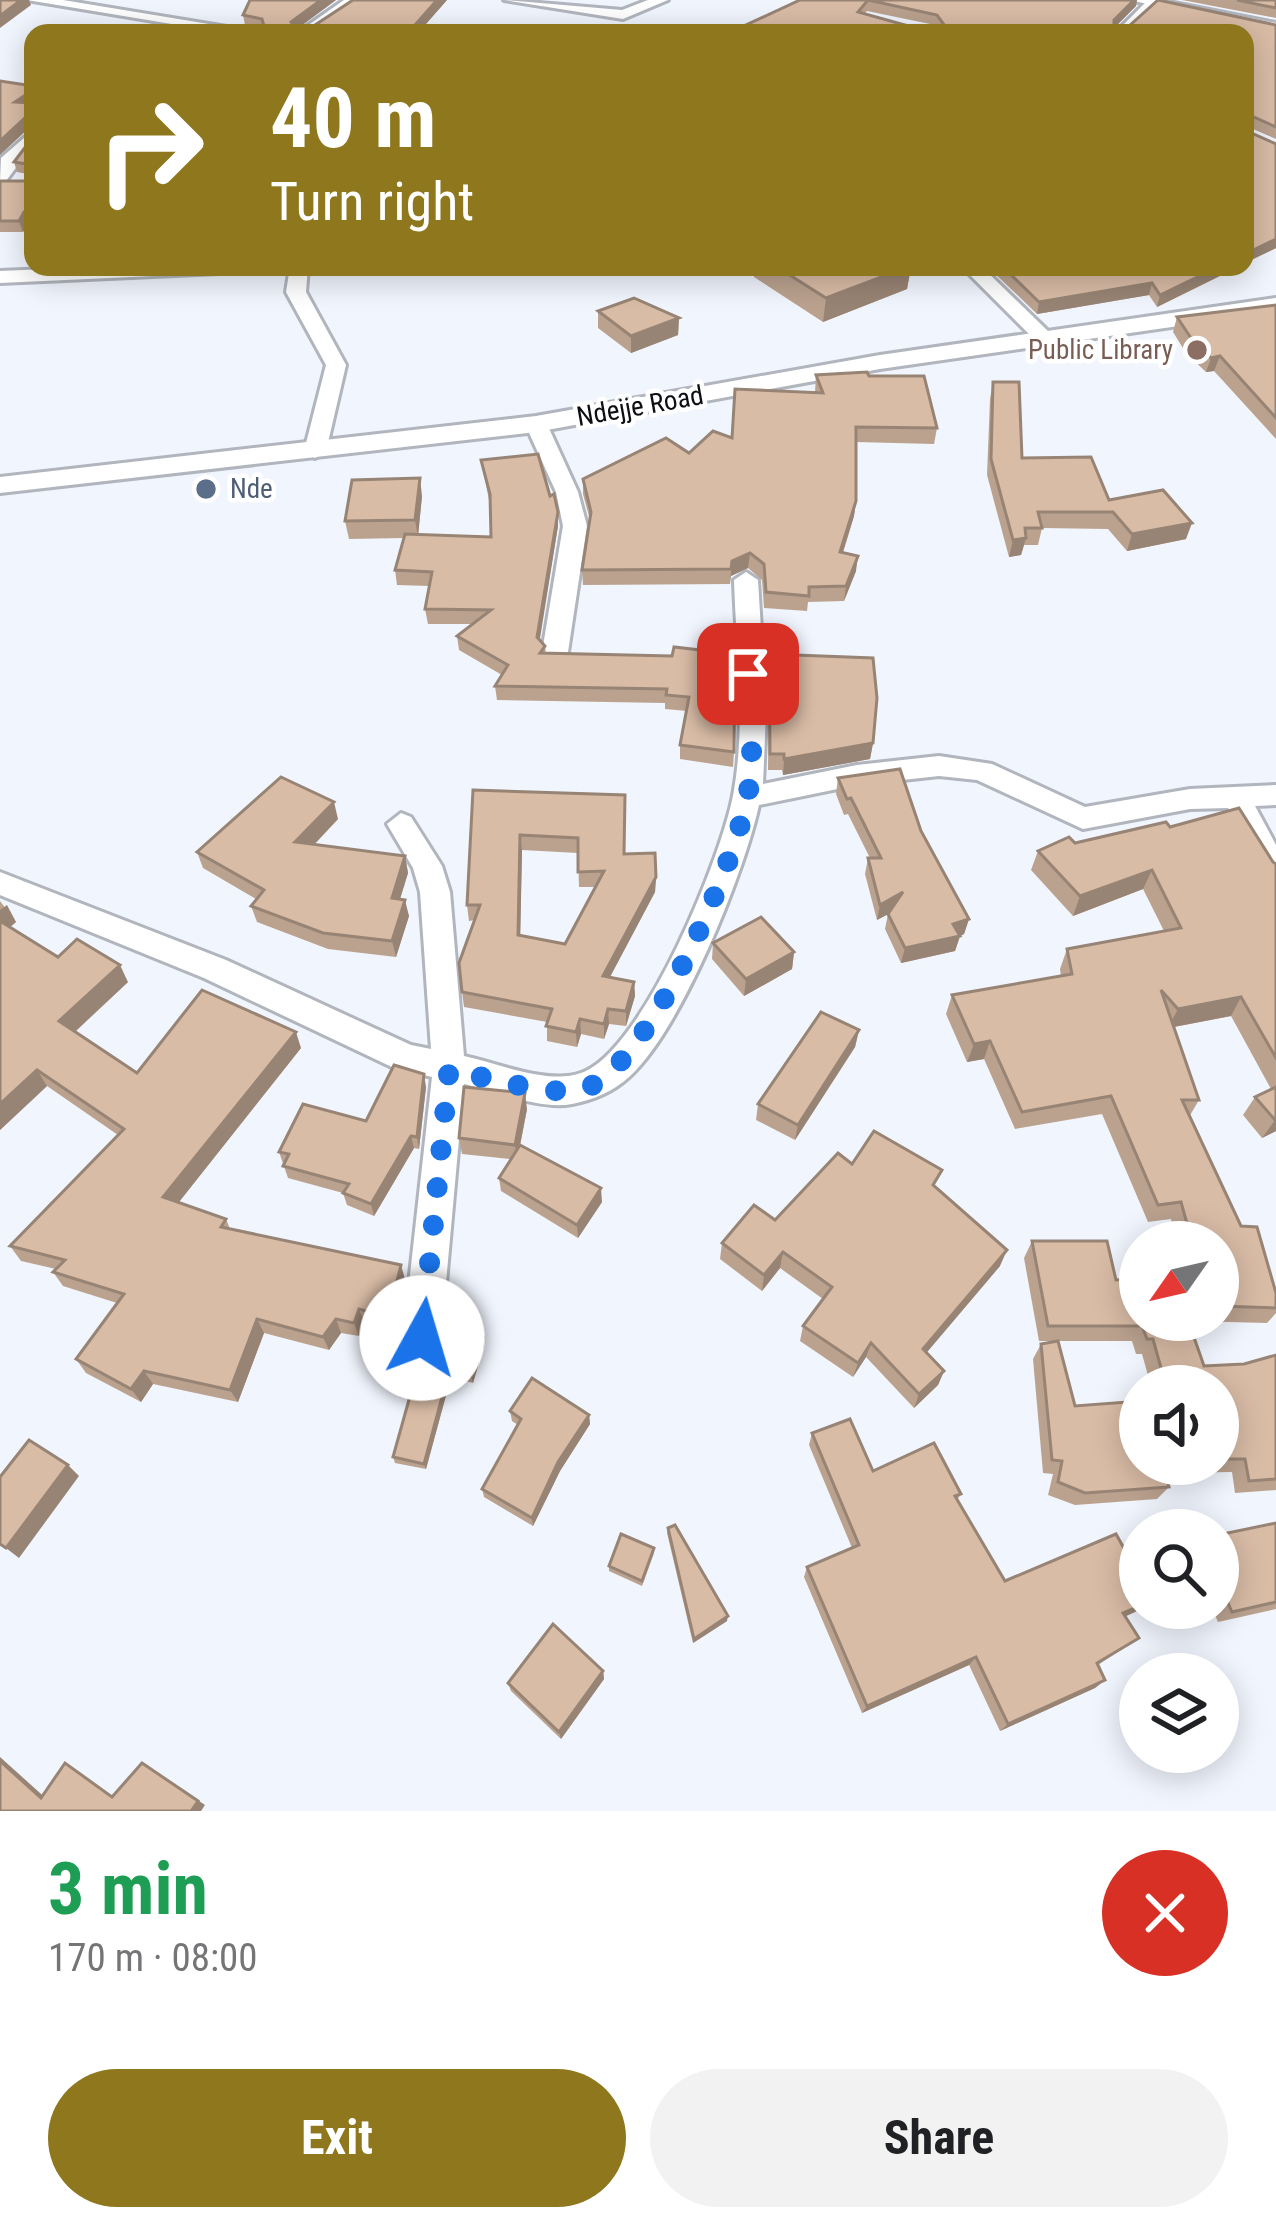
<!DOCTYPE html>
<meta charset="utf-8">
<style>
:root{--surface:#fff;--page:#f2f2f2;--text:#202124;--muted:#757577;--accent:#8e771c}
body{margin:0;font-family:"Roboto Condensed",sans-serif;background:var(--page);color:var(--text);height:100vh;display:flex;flex-direction:column;font-size:45px;white-space:nowrap}
*{box-sizing:border-box;margin:0}
p{font-size:39px;color:var(--muted)}
.icon{flex:none;width:66px;height:66px;fill:none;stroke:currentColor;stroke-width:2;stroke-linecap:round;stroke-linejoin:round}
.map{position:relative;height:1811px;overflow:hidden}
.side{display:flex;flex-direction:column;background:var(--surface);flex:1}
.side>*{flex:none}
.banner{position:absolute;left:24px;top:24px;width:1230px;height:252px;border-radius:24px;box-shadow:0 6px 30px #0003;background:#8e771c;color:#fff;overflow:hidden}
.needle{width:78px;rotate:236deg}
.fabs{position:absolute;left:1119px;top:1221px;display:grid;gap:24px}
.fabs a{display:grid;place-items:center;width:120px;height:120px;border-radius:50%;background:var(--surface);box-shadow:0 6px 30px #0003;font-size:60px}
.pin{position:absolute;display:grid;place-items:center;width:102px;height:102px;color:#fff;margin:-51px;border-radius:24px;box-shadow:0 6px 18px #0006}
.me{position:absolute;width:132px;margin:-66px;rotate:6deg;stroke-linejoin:round;filter:drop-shadow(0 0 9px #0008)}
.turn{display:flex;align-items:center;gap:42px;height:252px;padding:0 48px;font-size:54px}
.turn .icon{width:156px;height:156px;stroke-width:2.5}
.turn b{display:block;font-size:84px;line-height:102px}
.round{display:grid;place-items:center;flex:none;width:126px;height:126px;border-radius:63px;background:var(--page)}
.head{display:flex;align-items:center;justify-content:space-between;height:204px;padding:0 48px}
h1{font-size:72px;font-weight:700;line-height:90px;color:#1e9e55}
.cta{display:flex;gap:24px;margin-top:auto;padding:24px 48px}
.cta a{flex:1;height:138px;border-radius:72px;background:var(--accent);color:#fff;font-size:48px;font-weight:700;line-height:138px;text-align:center}
.cta a+a{background:var(--page);color:var(--text)}
.map>svg:first-child{display:block}
</style>
<div class="map">
<svg width="1276" height="1811" viewBox="0 0 1276 1811">
<rect width="100%" height="100%" fill="#f1f5fe"/>
<g fill="none" stroke-linecap="round" stroke-linejoin="round">
<defs>
<polygon id="service" points="1147,1 1154,3 1123,33 1115,33"/>
<g id="minor">
<polygon points="27,0 63,0 263,33 226,33"/>
<polygon points="344,0 361,0 314,33 297,33"/>
<polygon points="504,0 622,10 648,0 668,0 623,19"/>
<polygon points="1129,0 1159,0 1276,23 1276,31"/>
<polygon points="33,130 33,145 6,181 0,182 1,158"/>
<polygon points="94,267 228,267 219,273 0,283 0,271"/>
<polygon points="290,267 308,267 306,292 346,365 326,451 315,458 304,451 326,365 286,292"/>
<polygon points="962,267 982,267 1051,334 1051,342 1037,342"/>
<polygon points="536,417 547,424 578,492 587,526 568,652 555,661 542,652 563,526 556,492 525,424"/>
<path d="M746,572L758,580L766,713L763,784L857,765L939,756L992,764L1085,807L1190,789L1276,785V805L1255,806L1276,845V883L1266,880L1228,808L1190,809L1083,829L977,780L939,776L857,785L759,805C744,874 681,1030 629,1077C614,1091 593,1100 572,1104C541,1110 495,1091 464,1084L441,1338L435,1351L422,1356L409,1351L403,1338L432,1077L394,1068L204,978L0,895V872L226,960L411,1045L431,1049L420,892L413,868L387,824L401,813L411,817L442,866L450,892L464,1056C497,1063 548,1085 581,1073C643,1052 724,853 734,790C746,721 736,649 734,580Z"/>
</g>
<polygon id="tertiary" points="1276,298 1276,312 880,369 536,432 0,493 0,477 536,416 880,355"/>
</defs>
<use href="#service" stroke="#b1b5bd" stroke-width="6"/>
<use href="#minor" stroke="#b1b5bd" stroke-width="6"/>
<use href="#tertiary" stroke="#b1b5bd" stroke-width="6"/>
<use href="#service" fill="#fff" fill-rule="evenodd"/>
<use href="#minor" fill="#fff" fill-rule="evenodd"/>
<use href="#tertiary" fill="#fff" fill-rule="evenodd"/>
</g>
<g fill="#bba28f" fill-rule="evenodd">
<polygon points="250,0 336,0 299,27 312,27 447,0 418,33 233,33 253,27 245,25 243,15"/>
<path d="M800,0H1137L1136,6L1116,26L1276,25V139L1246,126L1247,131L1276,144V248L1245,263V33H748V24ZM867,11L935,25L936,26L912,27L864,14Z"/>
<polygon points="1182,0 1276,0 1276,18"/>
<polygon points="33,137 33,224 28,224 23,232 0,232 0,181 33,181 33,175 17,172 14,162"/>
<polygon points="750,267 911,267 907,289 823,322 754,277 754,270"/>
<polygon points="988,267 1238,267 1157,307 1149,295 1037,314"/>
<polygon points="1276,305 1276,439 1214,371 1206,372 1186,353 1173,332 1177,317"/>
<polygon points="598,311 679,318 678,335 631,353 598,328"/>
<polygon points="816,375 869,376 937,428 934,444 856,442 856,501 854,516 843,553 856,571 844,601 808,602 807,611 764,608 762,580 748,568 731,576 730,584 583,585 582,570 590,520 583,494 583,479 689,453 732,438 815,392"/>
<polygon points="993,382 1022,458 1186,539 1127,551 1108,529 1042,528 1038,545 1024,545 1021,555 1009,557 987,475 990,399"/>
<polygon points="481,460 558,526 539,640 545,646 546,654 672,656 734,752 733,767 680,759 680,745 687,711 665,709 665,703 497,700 495,686 502,675 459,650 457,636 472,624 428,624 425,609 429,586 397,585 395,570 404,538 349,539 345,521 422,496 418,534 491,537 490,505"/>
<polygon points="769,654 873,743 870,759 783,775 782,770 768,770"/>
<polygon points="838,778 921,831 969,919 964,934 960,936 955,951 901,963 885,929 888,914 877,920 865,874 868,858 870,858 848,814 844,815 836,794"/>
<path d="M473,790L624,854L656,877L655,892L610,977L634,982L635,996L626,1026L609,1024L604,1039L581,1034L577,1047L547,1041V1022L464,1007L462,992L475,920L469,921L467,905ZM522,850L578,853L579,887H596L565,944L520,935Z"/>
<polygon points="338,819 314,845 405,856 408,873 400,899 409,916 396,957 328,949 257,922 251,906 256,899 203,868 197,852"/>
<polygon points="1170,827 1276,864 1276,1131 1262,1138 1243,1115 1255,1097 1271,1089 1231,1016 1174,1027 1199,1100 1189,1117 1241,1226 1276,1293 1276,1313 1267,1323 1189,1321 1204,1366 1244,1364 1276,1355 1276,1490 1235,1493 1232,1472 1165,1473 1169,1487 1157,1499 1075,1505 1048,1495 1053,1474 1043,1473 1033,1359 1041,1344 1075,1406 1140,1464 1218,1464 1218,1386 1151,1386 1142,1354 1136,1354 1132,1341 1039,1341 1024,1258 1032,1241 1116,1280 1140,1320 1218,1320 1218,1242 1176,1242 1171,1219 1148,1222 1102,1114 1015,1129 984,1059 967,1062 946,1014 952,995 1061,976 1060,969 1067,949 1164,931 1143,889 1073,916 1031,870 1038,851"/>
<polygon points="0,901 16,922 10,927 58,957 128,982 75,1032 137,1073 301,1048 179,1202 226,1219 230,1229 405,1279 392,1330 364,1323 359,1336 341,1333 329,1350 264,1333 238,1402 153,1384 141,1402 86,1373 76,1359 117,1303 63,1286 53,1272 56,1269 21,1261 10,1246 118,1135 47,1086 0,1130"/>
<polygon points="713,943 794,952 792,969 744,996 712,959"/>
<polygon points="859,1030 855,1047 795,1140 756,1120 758,1104"/>
<polygon points="426,1087 419,1149 414,1148 374,1216 347,1205 343,1193 288,1178 279,1152 366,1121"/>
<polygon points="527,1109 520,1146 602,1202 578,1238 501,1191 499,1178 511,1159 462,1154 459,1138"/>
<polygon points="852,1164 936,1187 1000,1266 926,1353 944,1371 938,1385 914,1408 866,1357 853,1377 800,1341 803,1326 823,1299 780,1268 762,1291 720,1259 722,1243 775,1220"/>
<polygon points="466,1309 467,1316 462,1334 483,1338 484,1345 473,1383 451,1377 426,1469 395,1463 393,1457"/>
<polygon points="510,1411 589,1415 590,1424 560,1471 533,1526 484,1497 482,1489 518,1425 512,1421"/>
<polygon points="812,1433 873,1471 961,1494 957,1500 1005,1581 1126,1617 1139,1638 1098,1665 1105,1680 1095,1688 1000,1731 969,1665 862,1713 804,1577 807,1567 852,1548 809,1445"/>
<polygon points="1276,1523 1276,1609 1218,1622 1212,1608 1218,1608 1218,1535"/>
<polygon points="668,1528 727,1621 693,1643 667,1533"/>
<polygon points="654,1553 642,1586 609,1571 609,1566"/>
<polygon points="603,1671 604,1679 561,1739 511,1691 508,1683"/>
</g>
<g fill="#988474">
<polygon points="21,0 29,0 31,5 0,28 0,16"/>
<polygon points="321,0 336,0 293,32 291,22"/>
<polygon points="437,0 447,0 418,33 408,33"/>
<polygon points="1134,0 1137,0 1136,6 1112,30 1114,20"/>
<polygon points="33,90 33,102 15,102"/>
<polygon points="27,116 30,127 0,155 0,141"/>
<polygon points="24,212 28,224 23,232 19,221"/>
<polygon points="1276,239 1276,248 1245,263 1245,254"/>
<polygon points="908,267 911,267 907,289 823,322 826,298"/>
<polygon points="1218,267 1238,267 1157,307 1160,295"/>
<polygon points="1152,283 1149,295 1037,314 1039,302"/>
<polygon points="679,318 678,335 631,353 631,336"/>
<polygon points="1220,356 1214,371 1206,372 1211,358"/>
<polygon points="420,478 422,496 418,537 415,520"/>
<polygon points="856,501 854,516 838,567 840,552"/>
<polygon points="558,512 558,526 538,651 537,637"/>
<polygon points="1192,523 1186,539 1127,551 1132,534"/>
<polygon points="1026,538 1021,555 1009,557 1013,540"/>
<polygon points="750,553 748,568 731,576 730,584 732,561"/>
<polygon points="858,556 856,571 844,601 846,586"/>
<polygon points="873,743 870,759 783,775 784,759"/>
<polygon points="334,802 338,819 300,859 295,842"/>
<polygon points="520,835 522,850 520,950 518,935"/>
<polygon points="405,856 408,873 395,915 392,898"/>
<polygon points="1152,870 1143,889 1073,916 1080,896"/>
<polygon points="656,877 655,892 603,990 603,976"/>
<polygon points="903,892 900,908 877,920 880,905"/>
<polygon points="405,900 409,916 396,957 392,941"/>
<polygon points="7,905 16,922 2,934 0,930 0,910"/>
<polygon points="969,919 964,934 960,936 955,951 901,963 905,948 953,924"/>
<polygon points="794,952 792,969 744,996 746,979"/>
<polygon points="120,965 128,982 68,1038 59,1021"/>
<polygon points="634,982 635,996 626,1026 626,1011"/>
<polygon points="1241,997 1231,1016 1168,1028 1178,1009"/>
<polygon points="608,1009 609,1024 604,1039 604,1024"/>
<polygon points="580,1019 581,1034 577,1047 576,1032"/>
<polygon points="859,1030 855,1047 795,1140 798,1125"/>
<polygon points="296,1032 301,1048 171,1212 163,1197"/>
<polygon points="990,1041 984,1059 967,1062 974,1044"/>
<polygon points="37,1070 47,1086 0,1130 0,1104"/>
<polygon points="424,1074 426,1087 419,1149 417,1137"/>
<polygon points="525,1093 527,1109 517,1160 515,1145"/>
<polygon points="1276,1119 1276,1131 1262,1138 1275,1120"/>
<polygon points="411,1136 414,1148 374,1216 371,1204"/>
<polygon points="601,1188 602,1202 578,1238 577,1225"/>
<polygon points="1007,1250 1000,1266 917,1364 923,1349"/>
<polygon points="783,1252 780,1268 762,1291 764,1275"/>
<polygon points="401,1265 405,1279 392,1330 388,1317"/>
<polygon points="359,1309 364,1323 359,1336 354,1323"/>
<polygon points="466,1309 467,1316 461,1340 459,1333"/>
<polygon points="257,1319 264,1333 238,1402 230,1390"/>
<polygon points="336,1319 341,1333 329,1350 323,1337"/>
<polygon points="483,1338 484,1345 473,1383 471,1376"/>
<polygon points="871,1343 866,1357 853,1377 858,1363"/>
<polygon points="144,1371 153,1384 141,1402 131,1389"/>
<polygon points="449,1371 451,1377 426,1469 424,1464"/>
<polygon points="944,1371 938,1385 914,1408 919,1394"/>
<polygon points="589,1415 590,1424 560,1471 533,1526 532,1518 558,1462"/>
<polygon points="68,1465 79,1476 19,1558 6,1548"/>
<polygon points="1140,1606 1140,1608 1144,1608 1113,1622 1123,1613"/>
<polygon points="728,1616 727,1621 693,1643 694,1639"/>
<polygon points="976,1657 969,1665 862,1713 867,1706"/>
<polygon points="603,1671 604,1679 561,1739 559,1732"/>
<polygon points="1105,1680 1095,1688 1000,1731 1008,1724"/>
<polygon points="0,1757 50,1802 41,1798 0,1761"/>
<polygon points="149,1767 205,1805 201,1811 191,1811"/>
</g>
<g fill="#d9bca6" stroke="#988474" stroke-width="3" fill-rule="evenodd">
<polygon points="0,0 21,0 0,16"/>
<polygon points="250,0 321,0 291,22 295,27 312,27 353,0 437,0 408,33 359,29 353,33 233,33 238,27 264,26 262,19 243,15"/>
<path d="M800,0H1134L1114,20V26H1129L1158,0L1276,25V127L1245,113V33H776L748,24ZM868,0L937,15L945,26L912,27L858,12Z"/>
<polygon points="1237,0 1276,0 1276,8"/>
<polygon points="0,81 33,86 33,90 15,102 33,103 33,125 33,116 27,116 0,141"/>
<polygon points="1245,115 1247,131 1276,144 1276,239 1245,254"/>
<polygon points="33,137 33,212 24,212 19,221 0,221 0,181 33,181 33,165 14,162"/>
<polygon points="777,267 908,267 826,298"/>
<polygon points="1003,267 1218,267 1160,295 1152,283 1039,302"/>
<polygon points="634,298 679,318 631,336 598,311"/>
<polygon points="1276,305 1276,418 1220,356 1211,358 1191,338 1177,317"/>
<polygon points="867,372 869,376 924,376 937,428 856,427 856,501 840,552 858,556 846,586 809,587 809,596 766,592 764,564 750,553 732,561 731,569 582,570 591,512 583,479 666,438 689,453 713,431 732,438 735,389 823,393 816,375"/>
<polygon points="993,382 1019,382 1022,458 1091,457 1109,500 1163,490 1192,523 1132,534 1113,512 1038,512 1042,528 1025,528 1026,538 1013,540 991,459"/>
<polygon points="538,454 550,496 554,494 558,512 537,637 545,646 540,653 672,656 674,647 735,654 734,752 680,745 689,697 666,695 667,689 495,686 508,665 457,636 491,610 425,609 432,572 395,570 405,534 491,537 490,494 481,460"/>
<polygon points="420,478 415,520 345,521 352,480"/>
<polygon points="769,654 873,658 877,698 873,743 784,759 784,754 770,754"/>
<polygon points="900,769 921,831 969,919 953,924 960,936 905,948 888,914 903,892 880,905 868,858 881,858 851,798 847,799 838,778"/>
<polygon points="281,777 334,802 295,842 405,856 392,898 405,900 392,941 323,933 251,906 264,890 197,852"/>
<path d="M473,790L625,795L624,854L655,853L656,877L603,976L634,982L626,1011L608,1009L604,1024L580,1019L576,1032L546,1026L552,1009L462,992L459,963L480,905H467ZM520,835L578,838V872L604,871L565,944L518,935Z"/>
<polygon points="1239,808 1273,862 1276,864 1276,1058 1241,997 1178,1009 1161,990 1199,1100 1182,1100 1241,1226 1257,1227 1276,1293 1276,1308 1218,1306 1218,1242 1192,1242 1181,1202 1158,1205 1111,1096 1022,1112 990,1041 974,1044 952,995 1072,974 1067,949 1181,928 1152,870 1080,896 1038,851 1069,837 1075,843 1166,822 1170,827"/>
<polygon points="761,917 794,952 746,979 713,943"/>
<polygon points="0,921 58,957 77,939 120,965 59,1021 137,1073 202,990 296,1032 163,1197 226,1219 221,1227 401,1265 388,1317 359,1309 354,1323 336,1319 323,1337 257,1319 230,1390 144,1371 131,1389 76,1359 124,1294 53,1272 65,1260 10,1246 124,1129 37,1070 0,1104"/>
<polygon points="821,1012 859,1030 798,1125 758,1104"/>
<polygon points="394,1065 424,1074 417,1137 411,1136 371,1204 343,1193 349,1184 283,1166 289,1154 279,1152 303,1104 366,1121"/>
<polygon points="464,1087 525,1093 515,1145 459,1138"/>
<polygon points="1276,1087 1276,1119 1275,1120 1255,1097"/>
<polygon points="874,1131 942,1170 933,1185 1007,1250 923,1349 944,1371 919,1394 871,1343 858,1363 803,1326 832,1287 783,1252 764,1275 722,1243 754,1205 775,1220 838,1153 852,1164"/>
<polygon points="520,1145 601,1188 577,1225 499,1178"/>
<polygon points="1032,1241 1107,1241 1116,1280 1140,1278 1140,1320 1188,1320 1204,1366 1244,1364 1276,1355 1276,1479 1249,1481 1245,1459 1218,1459 1218,1386 1166,1386 1153,1339 1147,1339 1142,1326 1048,1326"/>
<polygon points="462,1307 466,1309 459,1333 483,1338 471,1376 449,1371 424,1464 393,1457 417,1371"/>
<polygon points="1058,1341 1075,1406 1140,1401 1140,1464 1162,1464 1169,1487 1085,1493 1058,1482 1062,1461 1052,1460 1041,1344"/>
<polygon points="532,1378 589,1415 558,1462 532,1518 482,1489 521,1419 510,1411"/>
<polygon points="850,1419 873,1471 934,1443 961,1494 955,1496 1005,1581 1116,1534 1140,1577 1140,1606 1123,1613 1139,1638 1097,1663 1105,1680 1008,1724 976,1657 867,1706 807,1567 859,1545 812,1433"/>
<polygon points="29,1440 68,1465 6,1548 0,1544 0,1477"/>
<polygon points="1276,1523 1276,1602 1232,1612 1218,1580 1218,1535"/>
<polygon points="675,1525 728,1616 694,1639 668,1528"/>
<polygon points="621,1534 654,1548 642,1581 609,1566"/>
<polygon points="553,1624 603,1671 559,1732 508,1683"/>
<polygon points="0,1761 41,1798 65,1763 112,1797 142,1763 198,1801 191,1811 0,1811"/>
</g>
<g fill="none" stroke-linecap="round" stroke-linejoin="round">
<path stroke="#1a73e8" stroke-width="21" stroke-dasharray="0 37.8" d="M422,1338L449,1070C484,1076 554,1099 586,1088C649,1066 737,859 748,794C755,755 750,713 748,674"/>
</g>
<circle fill="#8d6e63" stroke="#fff" stroke-width="4.5" cx="1197" cy="350" r="12"/>
<circle fill="#5c6f8a" stroke="#fff" stroke-width="4.5" cx="206" cy="489" r="12"/>
<g text-anchor="middle" dominant-baseline="central" stroke-width="9" stroke-linejoin="round" paint-order="stroke">
<g font-size="27" fill="#785e54" stroke="#fff" text-anchor="end">
<text x="1173" y="350">Public Library</text>
</g>
<g font-size="27" fill="#0d0e11" stroke="#fff">
<text transform="translate(640 406) rotate(-10)">Ndejje Road</text>
</g>
<g font-size="27" fill="#4e5e75" stroke="#fff" text-anchor="start">
<text x="230" y="489">Nde</text>
</g>
</g>
</svg>
<div class="fabs">
<a><svg class="needle" viewBox="-14 -14 28 28"><path d="M0-13l5 13h-10z" fill="#e53935"/><path d="M0 13l5-13h-10z" fill="#757577"/></svg></a>
<a><svg class="icon" aria-label="sound" viewBox="0 0 24 24"><path d="M4 9h4l5-4v14l-5-4H4zM17 9q2 3 0 6"/></svg></a>
<a><svg class="icon" aria-label="search" viewBox="0 0 24 24"><circle cx="10" cy="10" r="6"/><path d="M15 15l6 6"/></svg></a>
<a><svg class="icon" aria-label="layers" viewBox="0 0 24 24"><path d="M12 4l9 5-9 5-9-5zM3 14l9 5 9-5"/></svg></a>
</div>
<div class="pin" style="left:748px;top:674px;background:#d93025"><svg class="icon" aria-label="arrive" viewBox="0 0 24 24"><path d="M6 21V4h12l-3 4 3 4H6"/></svg></div>
<svg class="me" style="left:422px;top:1338px" viewBox="-20 -20 40 40"><circle r="19" fill="#fff"/><path d="M0-13L10 11 0 6-10 11z" fill="#1a73e8"/></svg>
<div class="banner">
<div class="turn"><svg class="icon" aria-label="right" viewBox="0 0 24 24"><path d="M7 20v-9h11M14 6l5 5-5 5"/></svg><div><b>40 m</b>Turn right</div></div>
</div>
</div>
<section class="side">
<div class="head"><div><h1>3 min</h1><p>170 m · 08:00</p></div><a class="round" style="background:#d93025;color:#fff"><svg class="icon" aria-label="close" viewBox="0 0 24 24"><path d="M6 6l12 12M18 6L6 18"/></svg></a></div>
<div class="cta"><a>Exit</a><a>Share</a></div>
</section>
